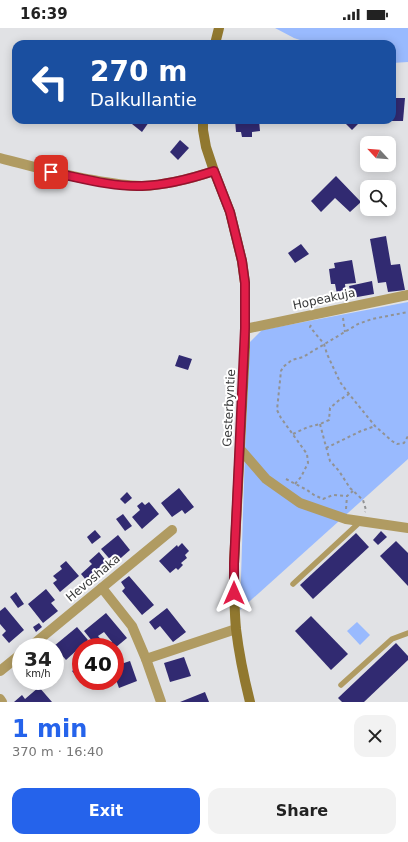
<!DOCTYPE html>
<meta charset="utf-8">
<style>
:root{--surface:#fff;--page:#f2f2f2;--text:#222;--muted:#767676;--accent:#2563eb}
body{margin:0;font-family:"DejaVu Sans",sans-serif;background:var(--page);color:var(--text);height:100vh;display:flex;flex-direction:column;font-size:15px;white-space:nowrap}
*{box-sizing:border-box;margin:0}
p{font-size:13px;color:var(--muted)}
.icon{flex:none;width:22px;height:22px;fill:none;stroke:currentColor;stroke-width:2;stroke-linecap:round;stroke-linejoin:round}
.map{position:relative;height:674px;overflow:hidden}
.side{display:flex;flex-direction:column;background:var(--surface);flex:1}
.side>*{flex:none}
.hud{position:absolute;left:12px;top:12px;width:384px;height:84px;border-radius:12px;box-shadow:0 2px 10px #0003;background:#1a4fa0;color:#fff;overflow:hidden}
.needle{width:26px;rotate:296deg}
.tools{position:absolute;left:360px;top:108px;display:grid;gap:8px}
.tools a{display:grid;place-items:center;width:36px;height:36px;border-radius:8px;background:var(--surface);box-shadow:0 2px 10px #0003;font-size:20px}
.speed{position:absolute;left:12px;top:610px;display:flex;gap:8px;font-size:20px;font-weight:700;text-align:center}
.speed>*{display:grid;place-content:center;width:52px;height:52px;border-radius:50%;background:var(--surface);box-shadow:0 2px 10px #0003;line-height:1}
.speed small{font-size:10px;font-weight:400}
.speed .limit{border:6px solid #d22;background:#fff;color:#111}
.pin{position:absolute;display:grid;place-items:center;width:34px;height:34px;color:#fff;margin:-17px;border-radius:8px;box-shadow:0 2px 6px #0006}
.me{position:absolute;width:44px;margin:-22px;rotate:0deg;stroke-linejoin:round;filter:drop-shadow(0 0 3px #0008)}
.turn{display:flex;align-items:center;gap:14px;height:84px;padding:0 12px;font-size:18px}
.turn .icon{width:52px;height:52px;stroke-width:2.5}
.turn b{display:block;font-size:28px;line-height:34px}
.round{display:grid;place-items:center;flex:none;width:42px;height:42px;border-radius:12px;background:var(--page)}
.head{display:flex;align-items:center;justify-content:space-between;height:68px;padding:0 12px}
h1{font-size:24px;font-weight:600;line-height:30px;color:var(--accent)}
.action{display:flex;gap:8px;margin-top:auto;padding:8px 12px}
.action a{flex:1;height:46px;border-radius:12px;background:var(--accent);color:#fff;font-size:16px;font-weight:600;line-height:46px;text-align:center}
.action a+a{background:var(--page);color:var(--text)}
.status{display:flex;justify-content:space-between;align-items:center;height:28px;padding:0 20px;background:var(--surface);direction:ltr}
.status svg{height:11px;fill:currentColor}
.map>svg:first-child{display:block}
</style>
<div class="status"><b>16:39</b><svg viewBox="0 0 49 12"><path d="M0 12V9h3v3zM5 12V6h3v6zM10 12V3h3v9zM15 12V0h3v12zM26 1h20v11H26zM47 4h2v5h-2z"/></svg></div>
<div class="map">
<svg width="408" height="674" viewBox="0 0 408 674">
<rect width="100%" height="100%" fill="#e1e2e5"/>
<g fill="#99bafe">
<polygon points="275,0 408,0 408,34 392,35 392,16 312,16 294,10"/>
<polygon points="408,274 408,431 240,582 245,421 250,314 262,302"/>
<polygon points="357,594 370,607 360,617 347,603"/>
</g>
<g fill="#312a71">
<polygon points="392,70 405,70 403,93 392,93"/>
<polygon points="127,92 147,92 149,94 142,104"/>
<polygon points="235,92 259,92 260,103 252,104 252,109 242,109 241,104 236,104"/>
<polygon points="342,92 362,92 352,102"/>
<polygon points="180,112 189,120 178,132 170,124"/>
<polygon points="336,148 361,174 350,184 335,170 321,184 311,173"/>
<polygon points="386,208 391,237 400,236 405,262 388,264 386,254 378,255 370,211"/>
<polygon points="301,216 309,226 295,235 288,225"/>
<polygon points="352,232 356,255 345,256 346,265 337,266 335,256 331,256 329,241 335,240 334,235"/>
<polygon points="372,253 374,266 352,270 349,258"/>
<polygon points="179,327 192,331 188,342 175,338"/>
<polygon points="179,460 194,479 185,486 182,482 172,489 161,475"/>
<polygon points="127,464 132,470 125,476 120,471"/>
<polygon points="142,474 145,477 149,474 159,486 142,501 132,489 140,482 137,478"/>
<polygon points="123,486 132,498 125,503 116,491"/>
<polygon points="95,502 101,509 92,516 87,509"/>
<polygon points="381,503 387,509 378,517 373,512"/>
<polygon points="356,505 369,519 313,571 300,557"/>
<polygon points="118,507 130,522 114,536 101,521"/>
<polygon points="396,513 408,525 408,558 380,528"/>
<polygon points="182,515 189,523 185,527 187,530 181,535 183,537 178,542 176,540 170,545 159,533 177,517 178,519"/>
<polygon points="99,524 111,539 90,557 81,546 92,536 89,533"/>
<polygon points="66,533 79,548 60,564 53,555 57,552 53,548 62,541 60,538"/>
<polygon points="129,548 154,577 142,587 122,563 125,560 121,554"/>
<polygon points="46,561 55,572 51,575 58,583 43,595 28,576"/>
<polygon points="16,564 24,576 18,580 10,569"/>
<polygon points="5,579 24,602 9,615 2,607 6,603 0,596 0,583"/>
<polygon points="167,580 186,604 173,614 160,598 155,602 149,594"/>
<polygon points="106,585 127,610 115,620 115,619 112,619 110,616 112,614 104,604 98,608 104,615 99,619 97,619 84,603"/>
<polygon points="311,588 348,626 331,642 295,603"/>
<polygon points="39,595 42,599 36,604 33,599"/>
<polygon points="77,599 88,612 66,632 54,618"/>
<polygon points="396,615 408,628 408,632 364,674 342,674 338,670"/>
<polygon points="184,629 191,648 170,654 164,635"/>
<polygon points="130,633 137,653 119,660 115,649 115,638"/>
<polygon points="78,639 81,643 81,652 80,653 72,643"/>
<polygon points="39,659 52,674 14,674 22,667 25,671"/>
<polygon points="205,664 209,674 180,674"/>
</g>
<g fill="none" stroke-linecap="round" stroke-linejoin="round">
<g stroke="#919294" stroke-width="2" stroke-dasharray="3 3" stroke-linecap="butt">
<polyline points="343,290 345,304"/>
<polyline points="311,297 310,299 324,316 327,326 340,354 349,366 375,398 392,413 397,416 404,415 408,408"/>
<polyline points="320,396 325,415 330,433 339,443 350,460 363,472 366,482 365,484"/>
<polyline points="293,406 308,399 320,396 329,392 330,380 338,373 349,366"/>
<polyline points="326,420 361,403 375,398"/>
<polyline points="286,451 307,462 314,467 323,471 333,467 347,468 353,463"/>
<polyline points="295,456 301,449 308,435 307,426 281,390 277,382 281,343 283,339 292,332 303,329 358,296 372,291 408,284"/>
<polyline points="346,481 347,468"/>
</g>
<g stroke="#b09b62" stroke-width="5.5">
<polyline points="293,556 361,493"/>
<polyline points="341,657 392,611 408,605"/>
</g>
<g stroke="#b09b62" stroke-width="10">
<path d="M0,130C31,138 62,147 93,152C109,155 126,158 142,158C167,157 190,151 214,143"/>
<polyline points="245,301 408,267"/>
<polyline points="240,421 266,451 300,475 346,491 408,500"/>
<polyline points="102,560 132,598 146,631 161,674"/>
<polyline points="30,619 172,502"/>
<polyline points="146,631 236,601"/>
<polyline points="0,643 21,626"/>
<polyline points="0,671 2,674"/>
</g>
<g stroke="#91782f" stroke-width="10">
<polyline points="215,16 219,0"/>
<path d="M203,92V102L206,119L214,143L230,184L242,233L245,255V319L234,536C234,558 234,580 236,601C239,626 244,650 250,674"/>
</g>
</g>
<g fill="none" stroke-linecap="round" stroke-linejoin="round">
<defs>
<path id="route" d="M51,144C81,150 112,159 142,158C167,157 190,151 214,143L230,184L242,233L245,255V300L234,536V565"/>
</defs>
<use href="#route" stroke="#92132f" stroke-width="10"/>
<use href="#route" stroke="#e11d48" stroke-width="7"/>
</g>
<g text-anchor="middle" dominant-baseline="central" stroke-width="4" stroke-linejoin="round" paint-order="stroke">
<g font-size="12" fill="#38393a" stroke="#fff">
<text transform="translate(324 271) rotate(-12)">Hopeakuja</text>
<text transform="translate(229 380) rotate(-87)">Gesterbyntie</text>
<text transform="translate(93 550) rotate(-40)">Hevoshaka</text>
</g>
</g>
</svg>
<div class="tools">
<a><svg class="needle" viewBox="-14 -14 28 28"><path d="M0-13l5 13h-10z" fill="#e53935"/><path d="M0 13l5-13h-10z" fill="#767676"/></svg></a>
<a><svg class="icon" aria-label="search" viewBox="0 0 24 24"><circle cx="10" cy="10" r="6"/><path d="M15 15l6 6"/></svg></a>
</div>
<div class="speed"><div>34<small>km/h</small></div><div class="limit">40</div></div>
<div class="pin" style="left:51px;top:144px;background:#d93025"><svg class="icon" aria-label="arrive" viewBox="0 0 24 24"><path d="M6 21V4h12l-3 4 3 4H6"/></svg></div>
<svg class="me" style="left:234px;top:565px" viewBox="-20 -20 40 40"><path d="M0-17L14 15 0 8-14 15z" fill="#e11d48" stroke="#fff" stroke-width="4"/></svg>
<div class="hud">
<div class="turn"><svg class="icon" aria-label="left" viewBox="0 0 24 24"><path d="M17 20v-9H6M10 6l-5 5 5 5"/></svg><div><b>270 m</b>Dalkullantie</div></div>
</div>
</div>
<section class="side">
<div class="head"><div><h1>1 min</h1><p>370 m · 16:40</p></div><a class="round"><svg class="icon" aria-label="close" viewBox="0 0 24 24"><path d="M6 6l12 12M18 6L6 18"/></svg></a></div>
<div class="action"><a>Exit</a><a>Share</a></div>
</section>
